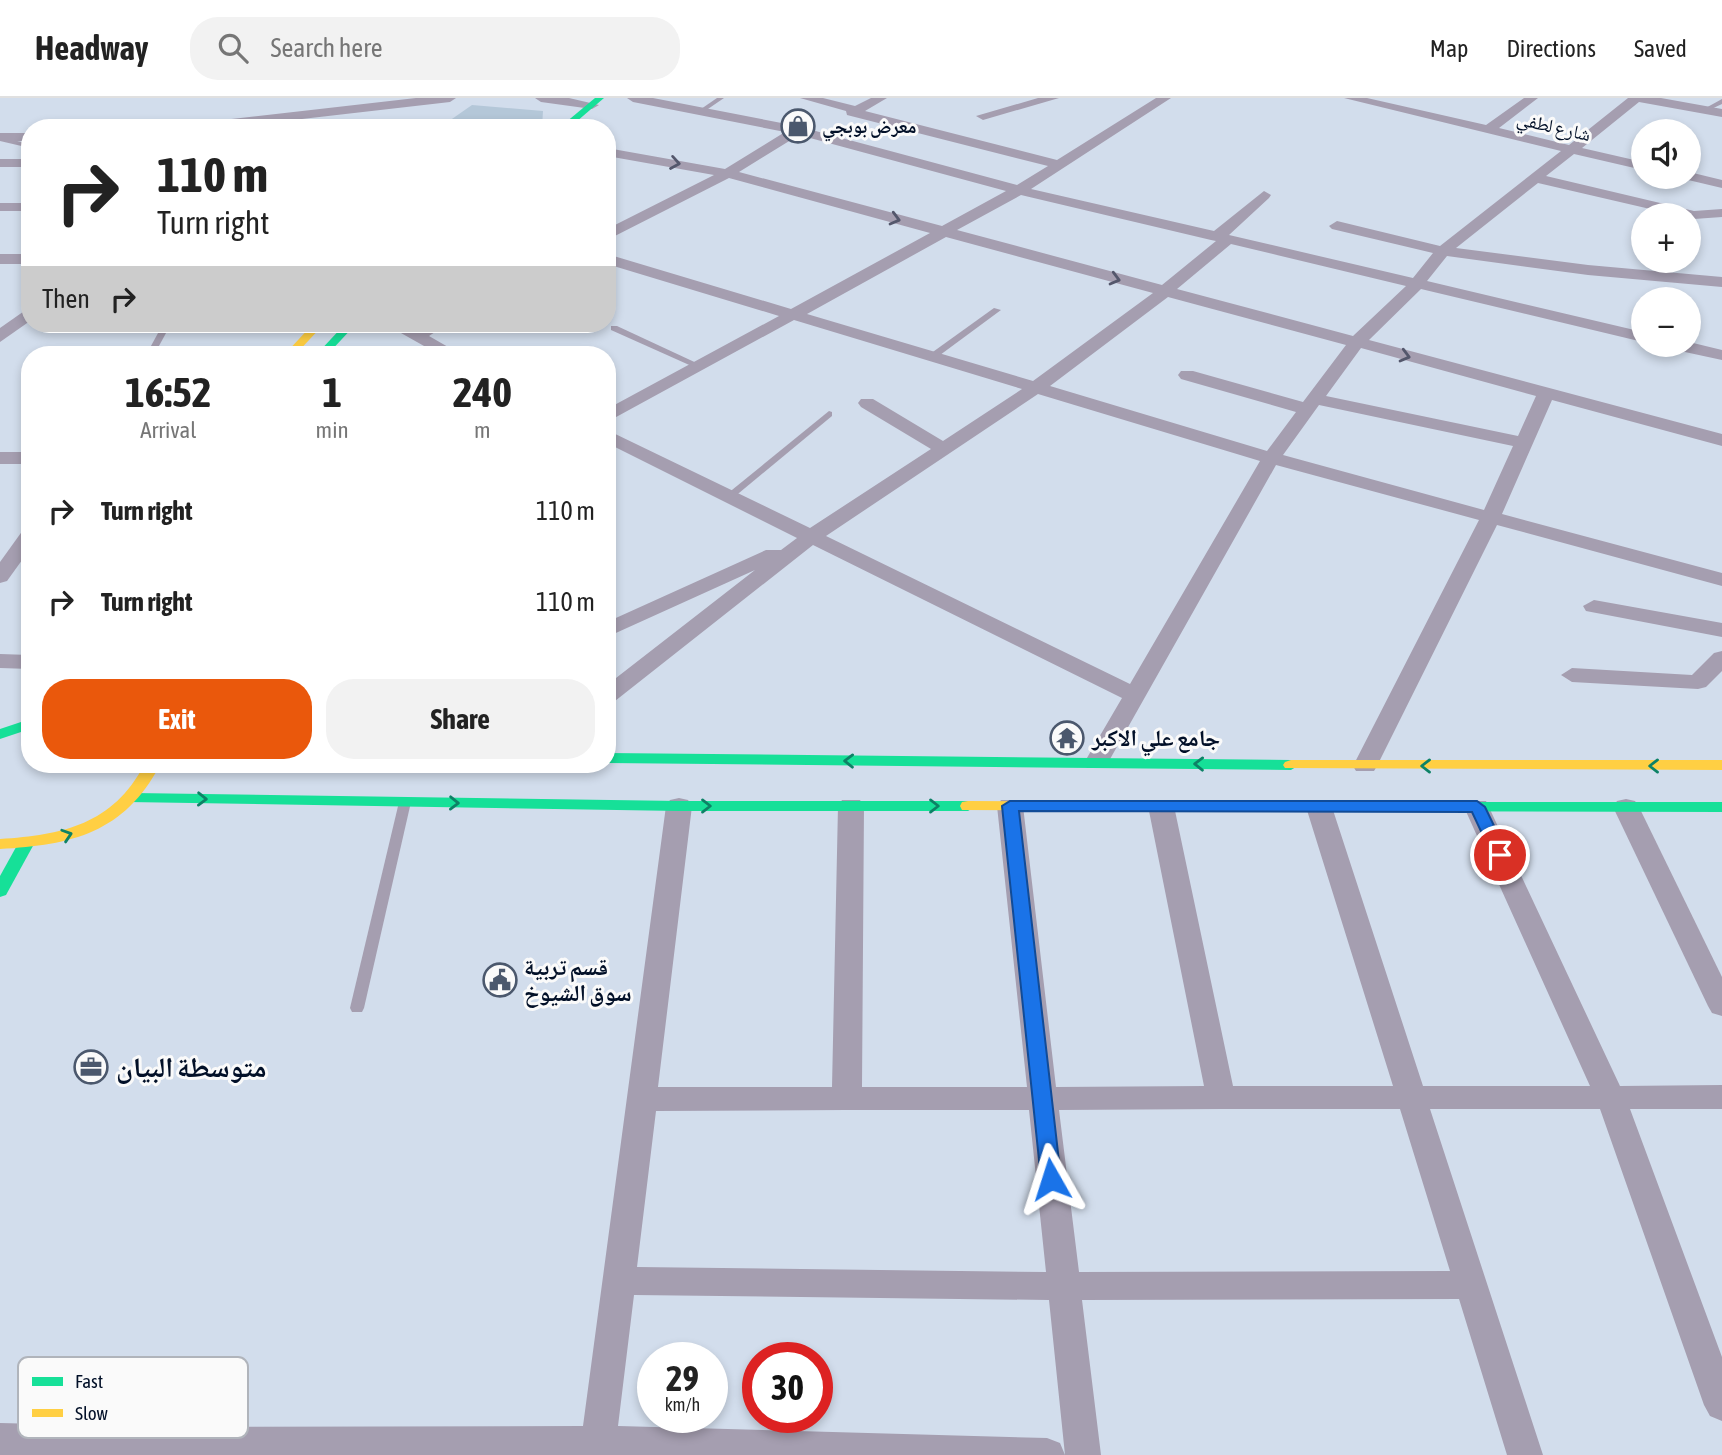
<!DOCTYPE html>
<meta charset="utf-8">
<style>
:root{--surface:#fff;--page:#f2f2f2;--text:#222;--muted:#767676;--line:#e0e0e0;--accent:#ea580c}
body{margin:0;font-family:"Asap Condensed","Noto Naskh Arabic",sans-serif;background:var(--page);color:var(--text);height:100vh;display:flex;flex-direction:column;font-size:26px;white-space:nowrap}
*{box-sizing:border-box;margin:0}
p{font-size:23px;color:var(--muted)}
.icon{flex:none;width:38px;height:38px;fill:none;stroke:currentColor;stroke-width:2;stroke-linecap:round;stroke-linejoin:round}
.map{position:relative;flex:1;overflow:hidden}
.sheet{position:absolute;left:21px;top:248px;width:595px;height:427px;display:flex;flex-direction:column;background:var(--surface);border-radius:28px;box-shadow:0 4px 10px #0003}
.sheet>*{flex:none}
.hud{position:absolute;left:21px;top:21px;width:595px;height:214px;border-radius:28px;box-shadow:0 4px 10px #0003;background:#fff;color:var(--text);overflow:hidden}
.fabs{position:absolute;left:1631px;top:21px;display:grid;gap:14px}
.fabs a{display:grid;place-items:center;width:70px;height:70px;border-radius:50%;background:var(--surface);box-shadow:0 4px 10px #0003;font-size:35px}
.speed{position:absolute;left:637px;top:1244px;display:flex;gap:14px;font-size:35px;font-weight:700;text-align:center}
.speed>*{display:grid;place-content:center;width:91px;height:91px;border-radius:50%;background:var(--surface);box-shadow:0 4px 10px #0003;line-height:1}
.speed small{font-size:18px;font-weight:400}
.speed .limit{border:10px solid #d22;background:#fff;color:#111}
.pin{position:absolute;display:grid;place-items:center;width:60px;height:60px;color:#fff;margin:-30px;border:4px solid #fff;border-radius:50%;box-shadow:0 2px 7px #0007}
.me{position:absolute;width:77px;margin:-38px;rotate:354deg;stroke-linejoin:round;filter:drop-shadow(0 0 5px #0008)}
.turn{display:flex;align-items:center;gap:24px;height:147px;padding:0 21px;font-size:32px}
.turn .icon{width:91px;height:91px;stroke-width:2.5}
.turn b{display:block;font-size:49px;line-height:60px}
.then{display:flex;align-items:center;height:66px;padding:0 21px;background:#0003;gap:14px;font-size:26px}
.eta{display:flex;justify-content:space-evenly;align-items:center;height:119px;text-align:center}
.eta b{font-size:42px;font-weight:700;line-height:49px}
.button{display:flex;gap:14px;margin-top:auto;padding:14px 21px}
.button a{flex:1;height:80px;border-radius:28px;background:var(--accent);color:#fff;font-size:28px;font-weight:700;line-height:80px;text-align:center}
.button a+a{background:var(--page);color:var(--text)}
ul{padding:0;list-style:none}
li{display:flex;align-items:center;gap:21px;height:91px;padding:0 21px}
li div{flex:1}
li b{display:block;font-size:26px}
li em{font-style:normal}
header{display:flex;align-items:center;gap:42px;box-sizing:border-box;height:98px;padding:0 35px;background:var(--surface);border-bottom:2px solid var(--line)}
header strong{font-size:33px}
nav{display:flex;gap:38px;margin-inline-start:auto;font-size:24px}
.search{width:490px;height:63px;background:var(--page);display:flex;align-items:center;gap:18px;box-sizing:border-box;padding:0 24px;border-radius:28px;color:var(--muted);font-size:26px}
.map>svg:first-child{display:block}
</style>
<header>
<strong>Headway</strong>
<div class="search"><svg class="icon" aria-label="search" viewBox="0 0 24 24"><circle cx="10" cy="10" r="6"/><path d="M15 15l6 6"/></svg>Search here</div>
<nav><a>Map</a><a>Directions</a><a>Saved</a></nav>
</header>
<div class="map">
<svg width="1722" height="1357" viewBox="0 0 1722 1357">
<rect width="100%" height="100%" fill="#d2ddec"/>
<polygon fill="#b4c7d8" points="472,7 543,13 542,30 439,30"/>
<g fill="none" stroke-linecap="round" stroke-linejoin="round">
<g fill="#a59eb0" fill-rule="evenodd">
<polygon points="717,0 724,0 705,13 701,13 701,11"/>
<polygon points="1722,1 1722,6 1707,13 1702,12"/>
<polygon points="0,39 30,46 30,50 0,43"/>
<polygon points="994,210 1001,212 936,260 930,260 930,256"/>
<polygon points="163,226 171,226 154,257 146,257"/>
<polygon points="611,228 617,228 703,268 696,270 611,232"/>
<polygon points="829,313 832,314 832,318 733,400 727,400 727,396"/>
<polygon points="405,700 411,704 364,910 362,914 352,914 350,910 399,704"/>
</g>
<g fill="#a59eb0" fill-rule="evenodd">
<polygon points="416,0 456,0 450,4 224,30 180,30 187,26"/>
<polygon points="535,0 569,0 599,7 592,11 541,4"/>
<path d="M627,0H653L797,28L1017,87L1048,68L847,17L846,13L800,0H823L855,8L871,0H887L865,13L1057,62L1156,0H1171L1031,91L1214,133L1264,93L1271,97L1269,100L1229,137L1413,180L1433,155L1332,131L1329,128L1337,123L1440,148L1561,53L1344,0H1367L1486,27L1524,0H1538L1499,30L1569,47L1628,0H1661L1722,11V19L1639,4L1582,50L1643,64V72L1574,56L1546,78L1694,113L1722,111V119L1694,121L1689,117H1676L1538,85L1456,150L1588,167L1722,179V189L1588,177L1447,158L1427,183L1643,234V244L1421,191L1369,242L1722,336V348L1552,302L1502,416L1722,475V488L1497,427L1377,668L1374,673H1356L1353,668L1479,422L1276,367L1105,670H1087L1084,665L1122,600L813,447L615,603L607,605V587L755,472L607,539V524L766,452H781L797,440L607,345V332L810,430L931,351L861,309L858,305L861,301H873L943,343L1022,291L794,222L607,324V311L779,218L607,166V156L791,211L930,135L729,80L607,142V131L714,77L607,58V50L725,71L785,34L633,4ZM799,37L1006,93L942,128L739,74ZM1021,97L1211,142L1216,143L1162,187L957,132ZM946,139L1153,195L1033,283L807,216ZM1231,146L1406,188L1353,238L1177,191ZM1168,199L1346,247L1303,304L1193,273H1181L1178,277L1181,281L1296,314L1267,353L1050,288ZM1361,250L1536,298L1518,338L1326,298ZM1038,296L1260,363L1130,586L826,438ZM1319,307L1513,348L1484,412L1283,357Z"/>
<polygon points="1038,0 1059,0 983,22 976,18"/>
<rect x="0" y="35" width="30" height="8"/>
<rect x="0" y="61" width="30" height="8"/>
<polygon points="1689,74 1722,82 1722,90 1684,81 1682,79 1689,79"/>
<rect x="0" y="105" width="30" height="8"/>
<rect x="0" y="156" width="30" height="10"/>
<polygon points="30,209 30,223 0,244 0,230"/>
<polygon points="385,226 405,226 416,231 427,226 447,226 429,238 462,257 440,257"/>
<polygon points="1689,244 1722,252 1722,262 1671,251 1668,247"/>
<rect x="0" y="354" width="30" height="12"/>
<polygon points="30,430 30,451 7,483 0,485 0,464 23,432"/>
<polygon points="1594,502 1722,525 1722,539 1586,513 1583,508"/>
<polygon points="1722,553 1722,573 1706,589 1698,591 1572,584 1561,577 1572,570 1692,577 1714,555"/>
<polygon points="0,556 30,557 30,571 0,570"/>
<path d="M679,700L688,702L692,708L658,989H832L838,708L842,702H860L864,708L862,989H1027L997,708L1001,702H1019L1023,708L1056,989L1204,988L1148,708L1152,702H1170L1174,708L1233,988H1393L1306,709L1310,703H1328L1332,709L1423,988H1590L1464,709L1468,703H1486L1620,988L1722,987V1011H1630L1722,1259V1323L1710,1318L1704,1307L1600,1011H1430L1543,1357H1507L1459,1201L1082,1202L1101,1357H0V1325L160,1329L583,1328L666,708L670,702ZM1221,1011H1400L1450,1173L1079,1174L1059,1012ZM846,1012H1029L1046,1174L637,1169L656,1013ZM634,1197L1049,1202L1065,1357L1060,1345L1047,1340L618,1328Z"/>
<polygon points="1626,701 1635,703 1639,709 1722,879 1722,918 1712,915 1708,908 1613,709 1617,703"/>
</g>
<g fill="#16e098" fill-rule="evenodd">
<polygon points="595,0 604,0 569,30 559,30"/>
<polygon points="345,226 356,226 327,257 316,257"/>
<polygon points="30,621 30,631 0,641 0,631"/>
<polygon points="607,655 1291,662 1299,667 1291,672 607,665"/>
<polygon points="134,695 679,703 968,703 976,708 968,713 679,713 128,704 126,700 128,696"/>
<polygon points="1284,704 1722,704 1722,714 1278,713 1276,709 1278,705"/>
<polygon points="26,741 34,746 6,797 0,799 0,778 20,742"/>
</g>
<g fill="#ffcf43" fill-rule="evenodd">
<polygon points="313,226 324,226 295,257 284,257"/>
<polygon points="1291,662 1722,662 1722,672 1285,670 1283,667 1285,664"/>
<path d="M144,667H160C124,735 72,747 0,751V741C63,737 113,726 144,667Z"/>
<polygon points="968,703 1284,704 1292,709 1284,714 962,712 960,708 962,704"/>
</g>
</g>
<defs><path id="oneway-chevron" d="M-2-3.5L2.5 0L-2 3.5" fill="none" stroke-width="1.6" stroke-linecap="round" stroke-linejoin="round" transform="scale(1.75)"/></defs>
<g stroke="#54576c">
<use href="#oneway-chevron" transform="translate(675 65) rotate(10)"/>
<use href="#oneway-chevron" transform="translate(895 121) rotate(15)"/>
<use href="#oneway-chevron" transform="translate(1115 181) rotate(15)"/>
<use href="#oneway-chevron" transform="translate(1405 258) rotate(15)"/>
</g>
<g stroke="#0d8266">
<use href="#oneway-chevron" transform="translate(849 663) rotate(-179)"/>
<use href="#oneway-chevron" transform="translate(1199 666) rotate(-179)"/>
<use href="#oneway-chevron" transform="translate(1426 668) rotate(180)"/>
<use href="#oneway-chevron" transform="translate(1654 668) rotate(180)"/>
<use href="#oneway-chevron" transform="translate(202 701) rotate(1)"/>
<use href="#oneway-chevron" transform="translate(454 705) rotate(1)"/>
<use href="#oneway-chevron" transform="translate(706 708)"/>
<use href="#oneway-chevron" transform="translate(934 708)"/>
<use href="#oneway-chevron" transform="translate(67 737) rotate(-18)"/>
</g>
<polygon fill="#1a73e8" stroke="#114b97" stroke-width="2" points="1010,703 1477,703 1485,709 1508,757 1500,763 1494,761 1472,714 1019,713 1061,1081 1058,1087 1044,1087 1041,1081 1002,708"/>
<defs>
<symbol id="shop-ring" viewBox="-11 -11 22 22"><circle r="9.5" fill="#fafafa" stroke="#4b586d" stroke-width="1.5"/><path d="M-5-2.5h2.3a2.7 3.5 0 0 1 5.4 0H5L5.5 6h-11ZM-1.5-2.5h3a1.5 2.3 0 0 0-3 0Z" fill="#4b586d"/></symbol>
<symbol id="temple-ring" viewBox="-11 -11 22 22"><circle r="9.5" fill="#fafafa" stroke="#4b586d" stroke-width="1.5"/><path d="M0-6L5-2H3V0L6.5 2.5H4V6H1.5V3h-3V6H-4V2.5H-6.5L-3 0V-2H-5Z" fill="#4b586d"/></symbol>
<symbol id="civic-ring" viewBox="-11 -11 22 22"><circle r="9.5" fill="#fafafa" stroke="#4b586d" stroke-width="1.5"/><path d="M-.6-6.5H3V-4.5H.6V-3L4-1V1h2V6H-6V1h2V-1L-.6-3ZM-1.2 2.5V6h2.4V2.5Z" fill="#4b586d"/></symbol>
<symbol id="office-ring" viewBox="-11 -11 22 22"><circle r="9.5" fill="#fafafa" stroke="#4b586d" stroke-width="1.5"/><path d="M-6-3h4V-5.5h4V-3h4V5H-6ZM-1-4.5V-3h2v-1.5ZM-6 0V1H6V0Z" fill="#4b586d"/></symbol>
</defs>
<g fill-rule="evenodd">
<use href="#shop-ring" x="779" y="9" width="38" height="38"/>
<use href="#temple-ring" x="1048" y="621" width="38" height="38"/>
<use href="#civic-ring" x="481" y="863" width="38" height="38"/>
<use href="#office-ring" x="72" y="950" width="38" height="38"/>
</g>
<g text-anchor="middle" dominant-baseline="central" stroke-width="6" stroke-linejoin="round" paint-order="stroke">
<g font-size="19" font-weight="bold" fill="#021028" stroke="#fafafa" text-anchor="start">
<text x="822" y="28">معرض بوبجي</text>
</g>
<g font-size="19" fill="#021028" stroke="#fafafa">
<text transform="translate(1554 28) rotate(13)">شارع لطفي</text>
</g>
<g font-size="23" font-weight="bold" fill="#021028" stroke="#fafafa" text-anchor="start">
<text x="1092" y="640">جامع علي الاكبر</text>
<text x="524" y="869">قسم تربية<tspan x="524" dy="26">سوق الشيوخ</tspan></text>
</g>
<g font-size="28" font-weight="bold" fill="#021028" stroke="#fafafa" text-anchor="start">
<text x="116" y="969">متوسطة البيان</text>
</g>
</g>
<rect x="18" y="1259" width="230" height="81" rx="10" fill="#fafafa" stroke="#b0b4bb" stroke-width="2"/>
<rect x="32" y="1279" width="31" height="9" fill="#16e098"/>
<rect x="32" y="1311" width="31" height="8" fill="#ffcf43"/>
<g font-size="19" fill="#021028">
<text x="75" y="1290">Fast</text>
<text x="75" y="1322">Slow</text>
</g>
</svg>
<div class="fabs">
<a><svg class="icon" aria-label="sound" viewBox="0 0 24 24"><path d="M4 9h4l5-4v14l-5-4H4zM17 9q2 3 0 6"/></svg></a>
<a>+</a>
<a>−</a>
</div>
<div class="speed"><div>29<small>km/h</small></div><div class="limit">30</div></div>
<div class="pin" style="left:1500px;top:757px;background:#d93025"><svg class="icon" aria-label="arrive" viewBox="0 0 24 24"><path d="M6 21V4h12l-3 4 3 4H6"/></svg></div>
<svg class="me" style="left:1051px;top:1081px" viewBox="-20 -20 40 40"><path d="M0-17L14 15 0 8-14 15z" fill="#1a73e8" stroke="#fff" stroke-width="4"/></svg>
<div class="hud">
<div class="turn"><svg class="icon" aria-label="right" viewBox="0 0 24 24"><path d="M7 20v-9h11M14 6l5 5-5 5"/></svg><div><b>110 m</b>Turn right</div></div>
<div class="then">Then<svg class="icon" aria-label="right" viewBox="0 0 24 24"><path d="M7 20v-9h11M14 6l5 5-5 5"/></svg></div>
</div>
<section class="sheet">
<div class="eta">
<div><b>16:52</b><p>Arrival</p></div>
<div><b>1</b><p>min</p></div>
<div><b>240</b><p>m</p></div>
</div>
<ul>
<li><svg class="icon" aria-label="right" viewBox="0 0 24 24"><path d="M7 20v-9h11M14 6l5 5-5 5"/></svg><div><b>Turn right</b></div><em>110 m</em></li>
<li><svg class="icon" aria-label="right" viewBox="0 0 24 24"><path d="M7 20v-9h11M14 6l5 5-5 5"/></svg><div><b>Turn right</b></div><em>110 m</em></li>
</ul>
<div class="button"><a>Exit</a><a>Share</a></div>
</section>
</div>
